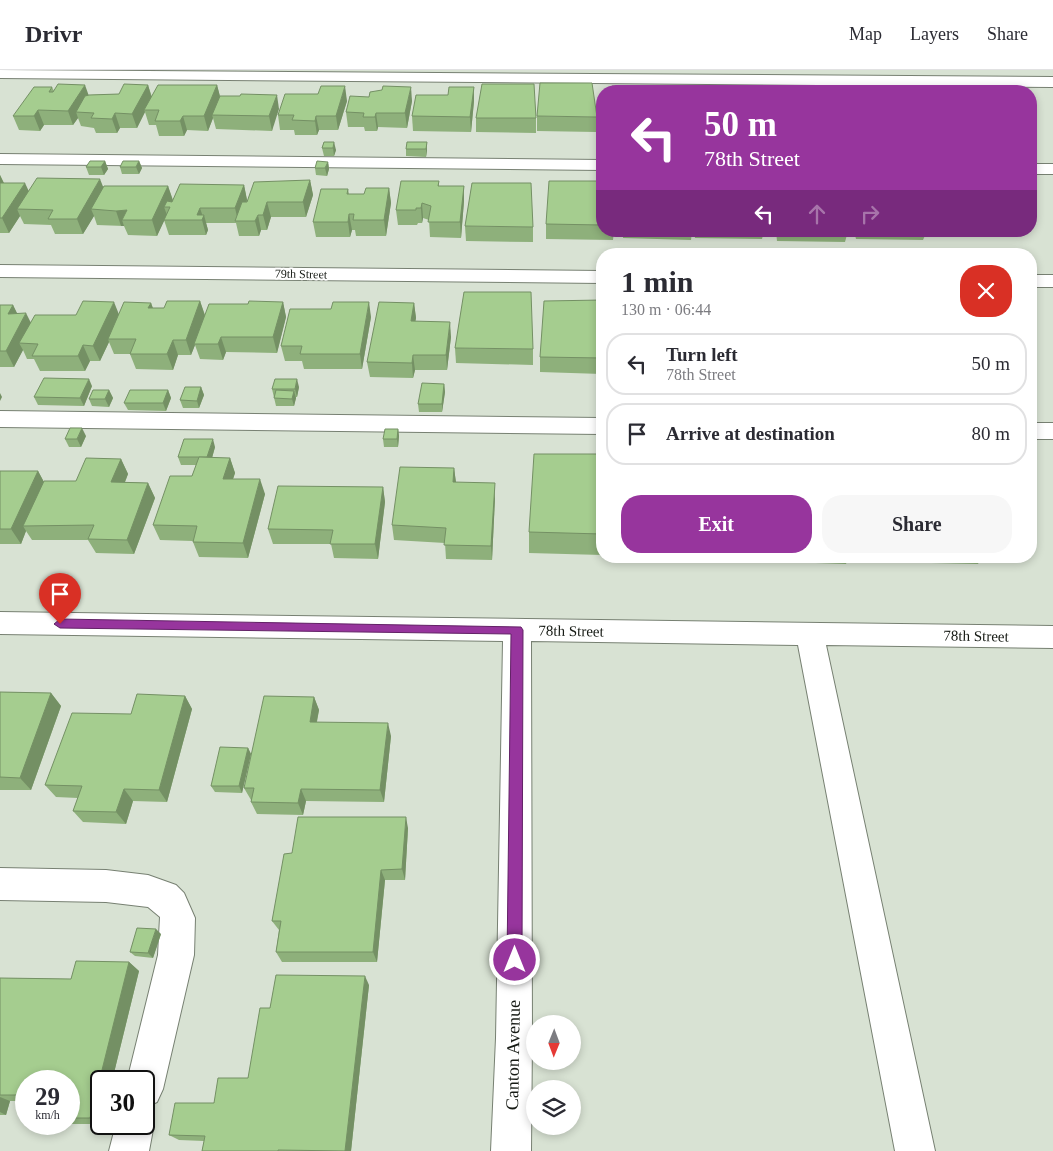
<!DOCTYPE html>
<meta charset="utf-8">
<style>
:root{--surface:#fff;--page:#f7f7f7;--text:#2b2b33;--muted:#7c7c81;--line:#e1e1e2;--accent:#97359d}
body{margin:0;font-family:Georgia,serif;background:var(--page);color:var(--text);height:100vh;display:flex;flex-direction:column;font-size:19px;white-space:nowrap}
*{box-sizing:border-box;margin:0}
p{font-size:16px;color:var(--muted)}
.icon{flex:none;width:28px;height:28px;fill:none;stroke:currentColor;stroke-width:2;stroke-linecap:round;stroke-linejoin:round}
.map{position:relative;flex:1;overflow:hidden}
.details{position:absolute;left:596px;top:178px;width:441px;height:315px;display:flex;flex-direction:column;background:var(--surface);border-radius:20px;box-shadow:0 2px 8px #0003}
.details>*{flex:none}
.banner{position:absolute;left:596px;top:15px;width:441px;height:152px;border-radius:20px;box-shadow:0 2px 8px #0003;background:#97359d;color:#fff;overflow:hidden}
.needle{width:32px;rotate:181deg}
.fabs{position:absolute;left:526px;top:945px;display:grid;gap:10px}
.fabs a{display:grid;place-items:center;width:55px;height:55px;border-radius:50%;background:var(--surface);box-shadow:0 2px 8px #0003;font-size:25px}
.speed{position:absolute;left:15px;top:1000px;display:flex;gap:10px;font-size:25px;font-weight:700;text-align:center}
.speed>*{display:grid;place-content:center;width:65px;height:65px;border-radius:50%;background:var(--surface);box-shadow:0 2px 8px #0003;line-height:1}
.speed small{font-size:12px;font-weight:400}
.speed .limit{border:2px solid #111;border-radius:8px;background:#fff;color:#111}
.pin{position:absolute;display:grid;place-items:center;width:42px;height:42px;color:#fff;margin:-51px -21px;border-radius:50% 50% 50% 0;rotate:-45deg;box-shadow:0 0 5px #0007}
.pin .icon{rotate:45deg}
.me{position:absolute;width:55px;margin:-28px;rotate:0deg;stroke-linejoin:round;filter:drop-shadow(0 0 4px #0008)}
.turn{display:flex;align-items:center;gap:18px;height:105px;padding:0 25px;font-size:22px}
.turn .icon{width:65px;height:65px;stroke-width:2.5}
.turn b{display:block;font-size:35px;line-height:42px}
.lanes{display:flex;align-items:center;height:48px;padding:0 25px;background:#0003;justify-content:center;gap:25px;direction:ltr}
.lanes .off{opacity:.35}
.round{display:grid;place-items:center;flex:none;width:52px;height:52px;border-radius:20px;background:var(--page)}
.headline{display:flex;align-items:center;justify-content:space-between;height:85px;padding:0 25px}
h1{font-size:30px;font-weight:800;line-height:38px}
.primary-button{display:flex;gap:10px;margin-top:auto;padding:10px 25px}
.primary-button a{flex:1;height:58px;border-radius:20px;background:var(--accent);color:#fff;font-size:20px;font-weight:800;line-height:58px;text-align:center}
.primary-button a+a{background:var(--page);color:var(--text)}
ul{padding:0;list-style:none}
li{display:flex;align-items:center;gap:15px;height:62px;margin:0 10px 8px;padding:0 15px;border:2px solid var(--line);border-radius:20px}
li div{flex:1}
li b{display:block;font-size:19px}
li em{font-style:normal}
header{display:flex;align-items:center;gap:30px;box-sizing:border-box;height:70px;padding:0 25px;background:var(--surface);border-bottom:1px solid var(--line)}
header strong{font-size:24px}
nav{display:flex;gap:28px;margin-inline-start:auto;font-size:18px}
.map>svg:first-child{display:block}
</style>
<header>
<strong>Drivr</strong>
<nav><a>Map</a><a>Layers</a><a>Share</a></nav>
</header>
<div class="map">
<svg width="1053" height="1081" viewBox="0 0 1053 1081">
<rect width="100%" height="100%" fill="#d8e2d3"/>
<g fill="none" stroke-linecap="round" stroke-linejoin="round">
<defs>
<g id="minor">
<polygon points="0,0 1053,7 1053,17 0,8"/>
<polygon points="0,84 602,90 602,100 0,94"/>
<rect x="1031" y="94" width="22" height="10"/>
<polygon points="0,195 602,201 602,213 0,207"/>
<rect x="1031" y="205" width="22" height="12"/>
<polygon points="0,341 602,348 602,364 0,357"/>
<rect x="1031" y="353" width="22" height="16"/>
<polygon points="0,542 1053,556 1053,578 826,575 935,1081 895,1081 798,575 531,571 532,968 531,1081 491,1081 496,968 503,571 0,564"/>
<polygon points="0,798 106,800 148,805 176,815 184,823 195,848 194,885 163,1019 157,1032 144,1038 144,1011 127,1011 158,885 160,847 148,837 106,832 0,830"/>
<polygon points="144,1038 149,1040 154,1054 149,1081 109,1081 116,1054 144,1054"/>
</g>
</defs>
<use href="#minor" stroke="#778072" stroke-width="2"/>
<use href="#minor" fill="#fff" fill-rule="evenodd"/>
</g>
<g fill="#8eb07b">
<polygon points="148,15 152,27 217,15 220,27 277,25 272,61 216,59 213,48 208,61 187,60 184,66 159,66 156,55 149,55 145,42 137,58 120,58 117,63 96,63 94,58 81,56 78,48 73,55 44,55 40,61 19,60 13,46 52,17 54,21 89,25 119,24"/>
<polygon points="474,17 474,31 471,62 413,61 412,46"/>
<polygon points="347,31 338,60 319,60 317,65 295,65 294,60 280,60 278,45"/>
<polygon points="412,31 407,58 378,57 377,61 365,61 364,57 348,57 346,42"/>
<polygon points="537,46 597,47 596,62 537,61"/>
<polygon points="476,48 536,48 536,63 476,62"/>
<polygon points="324,72 336,80 334,86 324,86 322,78"/>
<polygon points="427,72 427,80 426,87 406,86 406,79"/>
<polygon points="105,91 108,99 104,105 89,105 86,97"/>
<polygon points="139,91 142,98 139,104 122,104 120,97"/>
<polygon points="328,92 329,99 327,106 316,105 315,98"/>
<polygon points="0,105 4,113 29,121 103,118 168,116 173,130 244,115 247,130 310,110 313,125 306,147 271,147 267,160 261,160 259,166 239,166 236,153 206,153 208,160 206,165 169,165 164,150 157,166 128,165 124,156 97,155 94,146 83,164 55,164 51,155 24,154 20,146 9,163 0,163"/>
<polygon points="439,111 439,116 464,116 464,131 461,168 430,167 429,150 423,148 422,153 418,153 417,155 398,155 396,140"/>
<polygon points="602,111 602,161 614,161 613,170 546,169 546,154"/>
<polygon points="389,118 391,133 386,166 356,166 355,160 352,160 350,167 316,167 313,152 348,119 349,124 364,124"/>
<polygon points="465,156 533,157 533,172 466,171"/>
<polygon points="623,161 692,161 691,170 623,168"/>
<polygon points="694,161 764,161 762,169 695,168"/>
<polygon points="776,161 848,161 845,172 777,171"/>
<polygon points="854,161 927,161 923,170 856,169"/>
<polygon points="602,230 602,304 540,302 540,287"/>
<polygon points="200,231 205,245 248,234 283,232 286,247 277,283 226,282 223,290 200,289 195,275 191,285 178,285 173,300 136,299 130,284 114,284 109,272 100,291 90,291 85,301 40,301 34,289 27,289 23,280 14,297 0,297 0,235 13,235 17,244 30,252 76,245 119,244 151,233 153,238 164,238"/>
<polygon points="414,233 416,248 415,251 451,267 447,300 415,300 413,308 370,307 367,292"/>
<polygon points="371,247 362,299 304,299 302,291 285,291 281,276"/>
<polygon points="455,278 533,279 533,295 456,293"/>
<polygon points="444,314 445,322 442,342 419,342 418,334"/>
<polygon points="92,316 84,336 38,335 34,327"/>
<polygon points="201,317 204,325 199,338 183,338 180,330"/>
<polygon points="299,317 297,327 296,327 296,328 294,336 276,336 272,319"/>
<polygon points="109,320 113,328 109,337 92,336 89,329"/>
<polygon points="168,320 171,328 166,341 128,340 124,333"/>
<polygon points="398,359 399,366 398,377 384,377 383,369"/>
<polygon points="86,366 81,377 69,377 65,369"/>
<polygon points="215,377 212,388 230,388 235,403 233,409 265,424 248,488 199,487 193,472 193,471 160,470 153,455 192,406 196,395 181,395 178,387"/>
<polygon points="602,384 602,485 529,483 529,462"/>
<polygon points="121,389 128,404 125,412 148,413 155,428 134,484 96,483 88,470 32,470 26,461 21,474 0,474 0,401 38,401 44,412 76,411"/>
<polygon points="454,398 456,412 495,428 492,490 446,489 445,473 394,470 392,455"/>
<polygon points="383,417 385,432 378,489 334,488 331,474 273,474 268,459"/>
<polygon points="752,486 849,486 846,494 753,491"/>
<polygon points="884,486 982,486 978,494 885,492"/>
<polygon points="0,622 51,623 61,636 31,720 0,720"/>
<polygon points="185,626 192,639 167,732 133,731 126,754 83,752 73,741 78,728 56,727 45,715 131,644"/>
<polygon points="314,627 319,640 317,652 391,666 384,732 306,731 303,745 257,744 251,732 251,730 244,718"/>
<polygon points="248,678 251,684 242,723 215,722 211,716"/>
<polygon points="408,758 405,810 385,810 377,892 282,892 276,882 279,860 272,851 292,783"/>
<polygon points="161,864 153,888 135,886 130,882"/>
<polygon points="129,892 139,901 112,1011 101,1011 102,1054 69,1054 69,1011 26,1011 26,1031 10,1031 6,1045 0,1045 0,908 71,909"/>
<polygon points="369,915 351,1081 202,1081 204,1071 179,1070 169,1065 248,1008 270,938"/>
</g>
<g fill="#749064">
<polygon points="85,15 90,29 76,42 78,48 73,55 68,41"/>
<polygon points="148,15 152,29 144,40 145,42 137,58 132,44"/>
<polygon points="217,15 221,30 212,45 213,48 208,61 204,46"/>
<polygon points="345,16 347,31 338,60 336,46"/>
<polygon points="411,17 412,31 407,58 405,43"/>
<polygon points="474,17 474,31 471,62 470,47"/>
<polygon points="277,25 279,39 272,61 269,46"/>
<polygon points="38,40 44,55 40,61 34,46"/>
<polygon points="115,43 120,58 117,63 112,49"/>
<polygon points="376,43 378,57 377,61 375,47"/>
<polygon points="183,46 187,60 184,66 180,51"/>
<polygon points="316,46 319,60 317,65 315,51"/>
<polygon points="334,72 336,80 334,86 333,78"/>
<polygon points="427,72 427,80 426,87 426,79"/>
<polygon points="105,91 108,99 104,105 101,97"/>
<polygon points="139,91 142,98 139,104 136,97"/>
<polygon points="328,92 329,99 327,106 325,98"/>
<polygon points="0,105 7,120 0,123"/>
<polygon points="100,109 106,124 91,139 94,146 83,164 77,149"/>
<polygon points="310,110 313,125 306,147 303,132"/>
<polygon points="25,113 32,128 17,139 20,146 9,163 2,148"/>
<polygon points="244,115 247,130 238,151 235,138"/>
<polygon points="168,116 173,131 164,137 167,145 157,166 152,150"/>
<polygon points="464,116 464,131 461,168 460,152"/>
<polygon points="389,118 391,133 386,166 384,150"/>
<polygon points="267,132 271,147 267,160 263,145"/>
<polygon points="422,133 423,148 422,153 421,138"/>
<polygon points="200,138 203,147 204,145 208,160 206,165 202,150 197,145"/>
<polygon points="127,140 122,150 124,156 121,156 116,141"/>
<polygon points="349,144 352,160 350,167 348,152"/>
<polygon points="258,145 261,160 259,166 255,151"/>
<polygon points="200,231 205,246 194,274 195,275 191,285 186,270"/>
<polygon points="114,232 120,247 108,269 109,272 100,291 93,276"/>
<polygon points="283,232 286,247 277,283 273,267"/>
<polygon points="369,232 371,247 362,299 360,284"/>
<polygon points="151,233 156,248 148,238"/>
<polygon points="414,233 416,248 413,266 411,251"/>
<polygon points="13,235 21,251 8,244"/>
<polygon points="26,243 34,259 19,273 23,280 14,297 6,281"/>
<polygon points="450,252 451,267 447,300 446,285"/>
<polygon points="221,267 226,282 223,290 218,274"/>
<polygon points="173,270 178,285 173,300 167,284"/>
<polygon points="83,275 90,291 85,301 78,286"/>
<polygon points="413,285 415,300 413,308 412,293"/>
<polygon points="89,309 92,316 84,336 80,328"/>
<polygon points="297,309 299,317 297,327 295,319"/>
<polygon points="444,314 445,322 442,342 442,334"/>
<polygon points="201,317 204,325 199,338 197,331"/>
<polygon points="109,320 113,328 109,337 105,329"/>
<polygon points="168,320 171,328 166,341 163,333"/>
<polygon points="294,321 296,328 294,336 292,329"/>
<polygon points="0,323 2,327 0,331"/>
<polygon points="82,358 86,366 81,377 77,369"/>
<polygon points="398,359 399,366 398,377 397,369"/>
<polygon points="213,369 215,377 210,395 207,387"/>
<polygon points="230,388 235,403 228,424 223,409"/>
<polygon points="121,389 128,404 119,427 111,412"/>
<polygon points="454,398 456,413 453,412"/>
<polygon points="38,401 46,416 23,456 26,461 21,474 11,459"/>
<polygon points="260,409 265,424 248,488 243,473"/>
<polygon points="148,413 155,428 134,484 127,470"/>
<polygon points="495,413 495,428 492,490 491,476"/>
<polygon points="383,417 385,432 378,489 375,474"/>
<polygon points="51,623 61,636 31,720 20,708"/>
<polygon points="185,626 192,639 167,732 159,720"/>
<polygon points="314,627 319,640 314,665 310,652"/>
<polygon points="388,653 391,666 384,732 380,720"/>
<polygon points="248,678 251,684 242,723 239,716"/>
<polygon points="124,719 133,731 126,754 116,742"/>
<polygon points="301,719 306,731 303,745 298,733"/>
<polygon points="406,747 408,758 405,810 402,799"/>
<polygon points="381,800 385,810 377,892 373,882"/>
<polygon points="156,859 161,864 153,888 148,883"/>
<polygon points="129,892 139,901 112,1011 101,1011 101,1054 90,1048"/>
<polygon points="365,906 369,915 351,1081 345,1081"/>
<polygon points="0,1027 10,1031 6,1045 0,1042"/>
</g>
<g fill="#a5cd8f" stroke="#749064">
<polygon points="540,13 592,13 597,47 537,46"/>
<polygon points="58,14 85,15 68,41 38,40 34,46 13,46 34,17 52,17 49,22 53,22"/>
<polygon points="124,14 148,15 132,44 115,43 112,49 91,48 94,43 76,42 85,26 89,25 119,24"/>
<polygon points="482,14 534,14 536,48 476,48"/>
<polygon points="158,15 217,15 204,46 183,46 180,51 155,51 159,40 144,40"/>
<polygon points="321,16 345,16 336,46 316,46 315,51 292,50 294,45 278,45 285,24 318,24"/>
<polygon points="383,16 411,17 405,43 376,43 375,47 363,47 364,43 346,42 350,26 369,27 370,22 382,20"/>
<polygon points="612,16 664,16 665,21 612,21"/>
<polygon points="682,16 735,16 736,21 683,21"/>
<polygon points="449,17 474,17 470,47 412,46 416,25 448,25"/>
<polygon points="749,19 801,19 802,21 749,21"/>
<polygon points="241,24 277,25 269,46 212,45 220,26 240,26"/>
<polygon points="324,72 334,72 333,78 322,78"/>
<polygon points="407,72 427,72 426,79 406,79"/>
<polygon points="90,91 105,91 101,97 86,97"/>
<polygon points="123,91 139,91 136,97 120,97"/>
<polygon points="317,91 328,92 325,98 315,98"/>
<polygon points="37,108 100,109 77,149 48,149 53,140 17,139"/>
<polygon points="310,110 303,132 267,132 263,145 258,145 255,151 235,151 242,132 247,132 254,112"/>
<polygon points="401,111 439,111 438,116 464,116 460,152 428,152 431,136 422,133 421,138 416,138 416,140 396,140"/>
<polygon points="549,111 602,111 602,155 546,154"/>
<polygon points="0,113 25,113 2,148 0,148"/>
<polygon points="472,113 531,113 533,157 465,156"/>
<polygon points="180,114 244,115 235,138 200,138 197,145 204,145 202,150 164,150 170,137 164,137 167,131 172,132"/>
<polygon points="104,116 168,116 152,150 122,150 127,140 116,141 91,139"/>
<polygon points="366,118 389,118 384,150 353,150 354,144 349,144 348,152 313,152 321,119 348,119 347,124 364,124"/>
<polygon points="464,222 531,222 533,279 455,278"/>
<polygon points="602,230 602,288 540,287 544,231"/>
<polygon points="83,231 114,232 93,276 83,275 78,286 32,286 38,274 19,273 35,245 76,245"/>
<polygon points="167,231 200,231 186,270 173,270 167,284 130,284 136,269 108,269 124,232 151,233 148,238 164,238"/>
<polygon points="249,231 283,232 273,267 221,267 218,274 194,274 209,234 248,234"/>
<polygon points="333,232 369,232 360,284 300,284 302,276 281,276 290,239 331,239"/>
<polygon points="379,232 414,233 411,251 450,252 446,285 413,285 412,293 367,292"/>
<polygon points="0,235 13,235 8,244 26,243 6,281 0,281"/>
<polygon points="44,308 89,309 80,328 34,327"/>
<polygon points="275,309 297,309 295,319 272,319"/>
<polygon points="422,313 444,314 442,334 418,334"/>
<polygon points="185,317 201,317 197,331 180,330"/>
<polygon points="93,320 109,320 105,329 89,329"/>
<polygon points="130,320 168,320 163,333 124,333"/>
<polygon points="276,320 294,321 292,329 274,328"/>
<polygon points="70,358 82,358 77,369 65,369"/>
<polygon points="385,359 398,359 397,369 383,369"/>
<polygon points="184,369 213,369 207,387 178,387"/>
<polygon points="534,384 602,384 602,464 529,462"/>
<polygon points="199,387 230,388 223,409 260,409 243,473 193,472 197,456 153,455 170,406 192,406"/>
<polygon points="86,388 121,389 111,412 148,413 127,470 88,469 94,455 23,456 44,411 76,411"/>
<polygon points="400,397 454,398 453,412 495,413 491,476 444,475 446,458 392,455"/>
<polygon points="0,401 38,401 11,459 0,459"/>
<polygon points="278,416 383,417 375,474 330,474 333,460 268,459"/>
<polygon points="0,622 51,623 20,708 0,707"/>
<polygon points="137,624 185,626 159,720 124,719 116,742 73,741 82,716 45,715 72,643 131,644"/>
<polygon points="264,626 314,627 310,652 388,653 380,720 301,719 298,733 251,732 254,718 244,718"/>
<polygon points="220,677 248,678 239,716 211,716"/>
<polygon points="298,747 406,747 402,799 381,800 373,882 276,882 281,851 272,851 284,784 292,783"/>
<polygon points="137,858 156,859 148,883 130,882"/>
<polygon points="76,891 129,892 90,1048 69,1048 69,1011 26,1011 26,1025 0,1025 0,908 71,909"/>
<polygon points="276,905 365,906 345,1081 278,1080 278,1081 202,1081 205,1066 169,1065 175,1033 214,1033 218,1008 248,1008 260,938 270,938"/>
<polygon points="26,1035 26,1048 22,1048"/>
</g>
<polygon fill="#97359d" stroke="#622266" points="60,549 521,557 523,560 522,890 520,895 515,897 509,895 507,890 511,564 60,558 54,554"/>
<g text-anchor="middle" dominant-baseline="central" stroke-width="4" stroke-linejoin="round" paint-order="stroke">
<g font-size="12" fill="#161a14" stroke="#fff">
<text transform="translate(301 204) rotate(1)">79th Street</text>
</g>
<g font-size="15" fill="#161a14" stroke="#fff">
<text transform="translate(571 561) rotate(1)">78th Street</text>
<text transform="translate(976 566) rotate(1)">78th Street</text>
</g>
<g font-size="18" fill="#161a14" stroke="#fff">
<text transform="translate(513 985) rotate(-89)">Canton Avenue</text>
</g>
</g>
</svg>
<div class="fabs">
<a><svg class="needle" viewBox="-14 -14 28 28"><path d="M0-13l5 13h-10z" fill="#e53935"/><path d="M0 13l5-13h-10z" fill="#7c7c81"/></svg></a>
<a><svg class="icon" aria-label="layers" viewBox="0 0 24 24"><path d="M12 4l9 5-9 5-9-5zM3 14l9 5 9-5"/></svg></a>
</div>
<div class="speed"><div>29<small>km/h</small></div><div class="limit">30</div></div>
<div class="pin" style="left:60px;top:554px;background:#d93025"><svg class="icon" aria-label="arrive" viewBox="0 0 24 24"><path d="M6 21V4h12l-3 4 3 4H6"/></svg></div>
<svg class="me" style="left:515px;top:890px" viewBox="-20 -20 40 40"><circle r="17" fill="#97359d" stroke="#fff" stroke-width="3"/><path d="M0-11L8 9 0 5-8 9z" fill="#fff"/></svg>
<div class="banner">
<div class="turn"><svg class="icon" aria-label="left" viewBox="0 0 24 24"><path d="M17 20v-9H6M10 6l-5 5 5 5"/></svg><div><b>50 m</b>78th Street</div></div>
<div class="lanes"><svg class="icon" aria-label="left" viewBox="0 0 24 24"><path d="M17 20v-9H6M10 6l-5 5 5 5"/></svg><svg class="icon off" aria-label="ahead" viewBox="0 0 24 24"><path d="M12 20V5M6 11l6-6 6 6"/></svg><svg class="icon off" aria-label="right" viewBox="0 0 24 24"><path d="M7 20v-9h11M14 6l5 5-5 5"/></svg></div>
</div>
<section class="details">
<div class="headline"><div><h1>1 min</h1><p>130 m · 06:44</p></div><a class="round" style="background:#d93025;color:#fff"><svg class="icon" aria-label="close" viewBox="0 0 24 24"><path d="M6 6l12 12M18 6L6 18"/></svg></a></div>
<ul>
<li><svg class="icon" aria-label="left" viewBox="0 0 24 24"><path d="M17 20v-9H6M10 6l-5 5 5 5"/></svg><div><b>Turn left</b><p>78th Street</p></div><em>50 m</em></li>
<li><svg class="icon" aria-label="arrive" viewBox="0 0 24 24"><path d="M6 21V4h12l-3 4 3 4H6"/></svg><div><b>Arrive at destination</b></div><em>80 m</em></li>
</ul>
<div class="primary-button"><a>Exit</a><a>Share</a></div>
</section>
</div>
